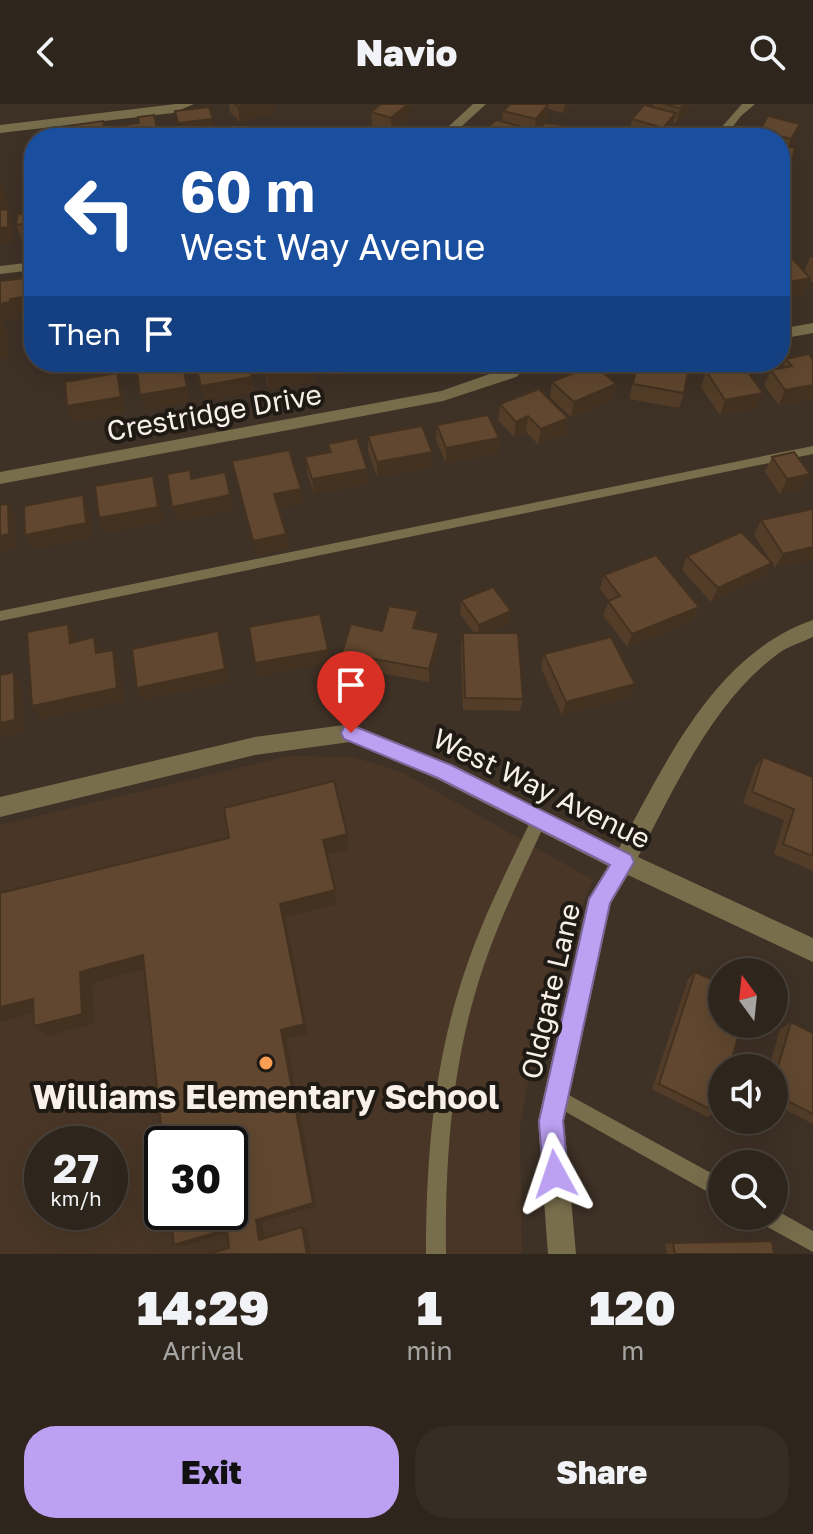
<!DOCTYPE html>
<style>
:root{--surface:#2e251c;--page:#362d25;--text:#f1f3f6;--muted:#a7a5a3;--line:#49423b;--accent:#bca0f2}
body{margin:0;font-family:"Golos Text",sans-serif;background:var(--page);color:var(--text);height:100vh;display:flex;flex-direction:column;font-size:30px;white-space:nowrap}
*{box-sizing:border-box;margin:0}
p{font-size:26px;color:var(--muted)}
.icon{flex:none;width:44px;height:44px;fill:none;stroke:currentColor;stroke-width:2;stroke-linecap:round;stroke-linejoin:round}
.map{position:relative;height:1150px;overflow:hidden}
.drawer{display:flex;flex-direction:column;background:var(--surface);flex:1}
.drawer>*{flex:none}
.guide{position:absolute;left:24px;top:24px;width:766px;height:244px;border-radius:32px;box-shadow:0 8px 32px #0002,0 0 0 2px var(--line);background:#1a4fa0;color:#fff;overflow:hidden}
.needle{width:52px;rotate:345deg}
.tools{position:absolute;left:708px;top:854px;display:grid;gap:16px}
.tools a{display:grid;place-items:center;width:80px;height:80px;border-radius:50%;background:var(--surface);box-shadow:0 8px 32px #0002,0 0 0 2px var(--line);font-size:40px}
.speed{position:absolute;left:24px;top:1022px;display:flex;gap:16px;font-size:40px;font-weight:700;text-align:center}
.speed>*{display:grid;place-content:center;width:104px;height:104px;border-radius:50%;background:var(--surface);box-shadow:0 8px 32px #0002,0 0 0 2px var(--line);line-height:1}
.speed small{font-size:20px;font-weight:400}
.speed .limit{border:4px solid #111;border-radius:12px;background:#fff;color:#111}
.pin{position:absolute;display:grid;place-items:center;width:68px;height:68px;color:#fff;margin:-82px -34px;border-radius:50% 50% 50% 0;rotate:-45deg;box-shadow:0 0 8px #0007}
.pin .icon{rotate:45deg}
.me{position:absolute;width:88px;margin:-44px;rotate:355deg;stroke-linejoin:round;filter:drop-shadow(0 0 6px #0008)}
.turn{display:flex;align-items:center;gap:28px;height:168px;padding:0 24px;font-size:36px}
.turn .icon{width:104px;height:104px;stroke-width:2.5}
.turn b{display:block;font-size:56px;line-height:68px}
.then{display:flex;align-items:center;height:76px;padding:0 24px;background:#0003;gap:16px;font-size:30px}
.eta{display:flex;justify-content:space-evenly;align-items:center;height:136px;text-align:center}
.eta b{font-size:48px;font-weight:800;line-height:56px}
.primary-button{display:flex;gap:16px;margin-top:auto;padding:16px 24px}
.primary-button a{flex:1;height:92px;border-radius:32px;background:var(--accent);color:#111;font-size:32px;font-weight:800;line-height:92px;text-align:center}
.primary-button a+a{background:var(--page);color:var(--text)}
header{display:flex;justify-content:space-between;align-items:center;height:104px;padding:0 24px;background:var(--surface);font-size:36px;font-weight:800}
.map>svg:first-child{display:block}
</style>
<header><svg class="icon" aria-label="back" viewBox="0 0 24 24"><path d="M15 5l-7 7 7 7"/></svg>Navio<svg class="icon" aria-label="search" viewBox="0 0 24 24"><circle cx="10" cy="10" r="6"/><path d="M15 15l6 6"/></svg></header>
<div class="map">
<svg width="813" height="1150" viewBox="0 0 813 1150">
<rect width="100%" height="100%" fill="#3e3126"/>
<path fill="#493626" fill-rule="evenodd" d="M288,652L352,653L400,667L593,776L543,896L520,1023L522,1150H0V721ZM42,1040H110V1108H42ZM162,1040H230V1108H162Z"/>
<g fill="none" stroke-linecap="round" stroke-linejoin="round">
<g fill="#786e4c" fill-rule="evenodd">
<polygon points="813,342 813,350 0,517 0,507"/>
<path d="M539,708L544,710L547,715C525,763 501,811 484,861C452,954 445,1052 446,1150H426C426,1052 434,954 467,861C485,809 510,760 534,710Z"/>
<polygon points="556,984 722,1075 722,1096 550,999 547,993 550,987"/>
<polygon points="774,1105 813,1127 813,1148 760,1119 757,1112 774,1112"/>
</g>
<g fill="#786e4c" fill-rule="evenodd">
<polygon points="176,0 194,0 173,9 0,29 0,21"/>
<polygon points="473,0 486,0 449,34 436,34"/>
<polygon points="742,0 755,0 741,12 724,34 712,34"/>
<polygon points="34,158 34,166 0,170 0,162"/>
<polygon points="813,219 813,229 780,235 780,225"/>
<polygon points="515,258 533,258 516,273 443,297 0,380 0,368 441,287 504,265"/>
<path d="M813,516V533C802,538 789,542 779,549C712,598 676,682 638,753L813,834V858L628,771L611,799L564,1017L576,1150H548L538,1017L588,795L608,762L437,675L350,638L255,651L0,713V693L255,633L351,620L453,661L619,744C666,659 714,550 813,516Z"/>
</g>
</g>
<g fill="#533d28">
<polygon points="229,0 273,0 274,8 240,18 230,8"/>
<polygon points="381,0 414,0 409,4 409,14 391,29 372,24 371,8"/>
<polygon points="510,0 572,0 563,9 548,5 547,16 544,19 561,27 560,34 540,34 543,20 534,30 523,27 522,34 478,34 478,32 502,18 503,7"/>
<polygon points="653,0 691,0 690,3 676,19 673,19 672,24 664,34 628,34 631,31 629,31 632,15 652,3"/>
<polygon points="800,20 790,43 790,63 783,86 780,91 780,34 757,34 759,27"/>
<polygon points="34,113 34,135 22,136 16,121"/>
<polygon points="810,153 813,153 813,180 809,175 803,190 780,194 780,155 804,168"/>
<polygon points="786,255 813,256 813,295 779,301 764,281 771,266 782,264"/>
<polygon points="262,258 313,258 316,277 269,285"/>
<polygon points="326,258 377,258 377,264 331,272"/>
<polygon points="637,260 658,264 684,289 679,304 629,295"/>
<polygon points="706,267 756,304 720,311 701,283"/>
<polygon points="552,278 616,280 613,295 571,313 550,293"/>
<polygon points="500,300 568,314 565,330 538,340 526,328 514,333 498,316"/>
<polygon points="437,321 499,334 498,349 446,359 436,336"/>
<polygon points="368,332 432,363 377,373 368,347"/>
<polygon points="328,340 368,380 314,390 307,368 305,353 329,348"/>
<polygon points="772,353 802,385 780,390 765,368"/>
<polygon points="813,405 775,464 754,431 761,416"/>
<polygon points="687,452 764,473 711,498 682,466"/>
<polygon points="604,471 699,503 693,517 627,543 603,511 609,497 600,485"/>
<polygon points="461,496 509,520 489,529 523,595 520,607 463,606 461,543 463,529 474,529 460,510"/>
<polygon points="418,507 416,525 439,529 438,542 429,578 344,562 342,549"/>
<polygon points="544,550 635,580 630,593 562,611 541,564"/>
<polygon points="763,653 813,673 813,767 774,750 784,716 743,699 755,664"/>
<polygon points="695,868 716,1008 707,1013 652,985 688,875"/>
<polygon points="791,918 813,929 813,1020 774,1000 774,964 769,964 780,925"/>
<polygon points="673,1139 774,1150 667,1150 665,1140"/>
</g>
<g fill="#443221">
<polygon points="249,0 273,0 274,8 240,18 238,3"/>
<polygon points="406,0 414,0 409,4 409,14 391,29 391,14"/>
<polygon points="565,0 572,0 563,9"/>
<polygon points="684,0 691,0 690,3 676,19 680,4"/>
<polygon points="548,1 547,16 534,30 536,15"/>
<polygon points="676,9 672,24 664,34 661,34 663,24"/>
<polygon points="213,15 215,30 181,34 178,19"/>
<polygon points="800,20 795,35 786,50 791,35"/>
<polygon points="523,23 522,34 513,34"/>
<polygon points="158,29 160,34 119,34"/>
<polygon points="789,70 783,86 780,91 782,81"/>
<polygon points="1,80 7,95 7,116 0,117"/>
<polygon points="8,105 13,121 14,138 0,140 0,124"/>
<polygon points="33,109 34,113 34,127 31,119"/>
<polygon points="810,174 803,190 780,194 780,180"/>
<polygon points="34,191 34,208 17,210 17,214 2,216 7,228 9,254 0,255 0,200 10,195"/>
<polygon points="182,258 191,298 145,306 140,291"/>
<polygon points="329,258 377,258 377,264 331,272"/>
<polygon points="314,262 316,277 269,285 267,270"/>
<polygon points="117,269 122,284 126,309 74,318 67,302"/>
<polygon points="252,273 255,288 204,297 201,282"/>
<polygon points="616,280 613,295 571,313 574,298"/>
<polygon points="813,281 813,295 779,301 785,286"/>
<polygon points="763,289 756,304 720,311 725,296"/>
<polygon points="528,312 526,328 514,333 516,318"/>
<polygon points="568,314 565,330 538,340 541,325"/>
<polygon points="499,334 498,349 446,359 446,344"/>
<polygon points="432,348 432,363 377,373 377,358"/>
<polygon points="367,365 368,380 314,390 312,375"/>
<polygon points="810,370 802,385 780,390 787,375"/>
<polygon points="153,372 158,387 163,418 105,429 99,414"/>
<polygon points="301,385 303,399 277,405 274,390"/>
<polygon points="83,391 89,406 92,434 33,445 25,431"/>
<polygon points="230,391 234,406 177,417 172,403"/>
<polygon points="8,400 15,414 17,444 0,448 0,432"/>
<polygon points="286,430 288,445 256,452 253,437"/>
<polygon points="813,443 813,456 775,464 783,450"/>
<polygon points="772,459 764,473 711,498 718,484"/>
<polygon points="699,503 693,517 627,543 632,530"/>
<polygon points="418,507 417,521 413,537 413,524"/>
<polygon points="511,507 509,520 478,534 479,521"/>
<polygon points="68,520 75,533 77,552 70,539"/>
<polygon points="218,527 222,540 229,578 143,596 137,584"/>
<polygon points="439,529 438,542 429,578 429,565"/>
<polygon points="94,533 101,547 102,563 96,549"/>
<polygon points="113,546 119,559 124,597 40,615 32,602"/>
<polygon points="328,546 329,559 258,572 255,559"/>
<polygon points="14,568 22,581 24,628 0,634 0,619"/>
<polygon points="635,580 630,593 562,611 566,598"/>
<polygon points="347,730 349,745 326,751 323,736"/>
<polygon points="335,786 337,800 285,813 308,929 286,935 317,1102 262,1118 265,1137 259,1136 256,1116 281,926 280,800"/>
<polygon points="143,851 153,863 92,879 95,919 49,932 34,922 80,868"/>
<polygon points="33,895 48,905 0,918 0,903"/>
<polygon points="302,1123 307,1124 311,1150 307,1150"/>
<polygon points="227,1125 235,1126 184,1142 174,1141"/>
</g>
<g fill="#61472f" stroke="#443221" stroke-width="2">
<polygon points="235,0 249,0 238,3"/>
<polygon points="381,0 408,0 391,14 371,8"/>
<polygon points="510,0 543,0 548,1 536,15 503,7"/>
<polygon points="663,0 684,0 680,4"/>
<polygon points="644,1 676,9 663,24 632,15"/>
<polygon points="209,3 213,15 178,19 175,7"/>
<polygon points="154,11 158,29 119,34 117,22 139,19 138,13"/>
<polygon points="768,12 800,20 791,35 759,27"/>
<polygon points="496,16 523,23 513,34 484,34 478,32"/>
<polygon points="103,17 106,34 61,34 60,23"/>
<polygon points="544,19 563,21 561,27 542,25"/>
<polygon points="637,24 660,30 657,34 628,34"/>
<polygon points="780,41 795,44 790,63 780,61"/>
<polygon points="780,68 789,70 782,81 780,81"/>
<rect x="0" y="80" width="1" height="20"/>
<polygon points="8,105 8,123 0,124 0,106"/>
<polygon points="33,109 31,119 16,121 18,110"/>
<polygon points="791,153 810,174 780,180 780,155"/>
<polygon points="34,173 34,191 10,195 10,198 0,200 0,177"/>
<polygon points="0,212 2,238 0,238"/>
<polygon points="809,250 813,256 813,281 785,286 771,266 792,262 786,255"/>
<polygon points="155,258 182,258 187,283 140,291 136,261"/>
<polygon points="195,258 248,258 252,273 201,282"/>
<polygon points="263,258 313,258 314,262 267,270"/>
<polygon points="660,258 689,263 684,289 633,280 637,260 659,264"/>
<polygon points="594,260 616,280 574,298 552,278"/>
<polygon points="742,260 763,289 725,296 706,267"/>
<polygon points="117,269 121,293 67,302 65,278"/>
<polygon points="539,285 568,314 541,325 528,312 516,318 500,300"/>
<polygon points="488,311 499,334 446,344 437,321"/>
<polygon points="422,322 432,348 377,358 368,332"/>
<polygon points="357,334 367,365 312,375 305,353 331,348 328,340"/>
<polygon points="289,346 301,385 274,390 286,430 253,437 232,357"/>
<polygon points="794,348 810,370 787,375 772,353"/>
<polygon points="190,366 191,375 225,368 230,391 172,403 167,370"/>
<polygon points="153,372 158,403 99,414 95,382"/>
<polygon points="83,391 86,419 25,431 24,402"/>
<polygon points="8,400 9,430 0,432 0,401"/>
<polygon points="813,405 813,443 783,450 761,416"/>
<polygon points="741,428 772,459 718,484 687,452"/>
<polygon points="656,451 699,503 632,530 608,497 620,492 604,471"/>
<polygon points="493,483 511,507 479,521 461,496"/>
<polygon points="389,502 418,507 413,524 439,529 429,565 342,549 351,520 382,527"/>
<polygon points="320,510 328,546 255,559 249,523"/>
<polygon points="68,520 70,539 94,533 96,549 113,546 117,584 32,602 27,528"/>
<polygon points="218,527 225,565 137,584 132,545"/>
<polygon points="463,529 518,529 523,595 465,594"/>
<polygon points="611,533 635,580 566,598 544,550"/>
<polygon points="14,568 15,616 0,619 0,571"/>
<polygon points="763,653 813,673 813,752 783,740 794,705 752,688"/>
<polygon points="334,677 347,730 323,736 335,786 280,800 304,920 281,926 313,1099 256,1116 259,1136 302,1123 307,1150 208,1150 229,1144 227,1125 174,1141 170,1108 230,1108 230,1040 163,1040 143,851 80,868 82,910 34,922 33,895 0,903 0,789 229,734 224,704"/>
<polygon points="695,868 722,880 722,920 742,920 729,964 722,964 722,989 716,1008 659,980"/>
<polygon points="791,918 813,929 813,1010 774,990 774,976"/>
<polygon points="772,1137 774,1150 675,1150 673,1139"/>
</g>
<polygon fill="#bca0f2" stroke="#7a689d" stroke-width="2" points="351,621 451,661 631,751 634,758 610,799 563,1017 568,1070 564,1079 555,1083 547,1079 543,1070 539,1017 589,795 610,761 438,674 344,635 341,629 344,623"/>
<circle fill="#fc9d54" stroke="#201a15" stroke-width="3" cx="266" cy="959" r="8"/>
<g text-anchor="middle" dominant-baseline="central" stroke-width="8" stroke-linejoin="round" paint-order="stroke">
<g font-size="28" fill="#f9f0e9" stroke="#201a15">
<text transform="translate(214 308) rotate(-10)">Crestridge Drive</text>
<text transform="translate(542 684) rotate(26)">West Way Avenue</text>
<text transform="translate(550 887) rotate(-77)">Oldgate Lane</text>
</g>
<g font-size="34" font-weight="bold" fill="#f9f0e9" stroke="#201a15">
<text x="266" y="992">Williams Elementary School</text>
</g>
</g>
</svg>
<div class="tools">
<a><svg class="needle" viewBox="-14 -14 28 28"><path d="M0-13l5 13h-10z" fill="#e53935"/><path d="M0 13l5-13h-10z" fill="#a7a5a3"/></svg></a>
<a><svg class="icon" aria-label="sound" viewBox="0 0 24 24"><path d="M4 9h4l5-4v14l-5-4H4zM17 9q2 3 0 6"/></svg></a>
<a><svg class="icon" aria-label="search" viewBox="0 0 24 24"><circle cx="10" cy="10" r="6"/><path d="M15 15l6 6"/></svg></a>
</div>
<div class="speed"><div>27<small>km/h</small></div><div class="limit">30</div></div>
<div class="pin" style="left:351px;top:629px;background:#d93025"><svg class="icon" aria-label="arrive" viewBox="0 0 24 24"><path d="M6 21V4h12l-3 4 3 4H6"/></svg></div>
<svg class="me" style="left:555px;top:1070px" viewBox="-20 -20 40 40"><path d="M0-17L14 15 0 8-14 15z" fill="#bca0f2" stroke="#fff" stroke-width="4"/></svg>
<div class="guide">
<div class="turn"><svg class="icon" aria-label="left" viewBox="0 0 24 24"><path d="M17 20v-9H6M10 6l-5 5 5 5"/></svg><div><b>60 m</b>West Way Avenue</div></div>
<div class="then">Then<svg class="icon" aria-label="arrive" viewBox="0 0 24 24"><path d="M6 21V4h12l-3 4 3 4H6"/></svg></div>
</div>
</div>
<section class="drawer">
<div class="eta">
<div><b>14:29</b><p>Arrival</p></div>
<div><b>1</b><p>min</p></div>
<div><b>120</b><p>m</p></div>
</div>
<div class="primary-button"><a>Exit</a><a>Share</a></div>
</section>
